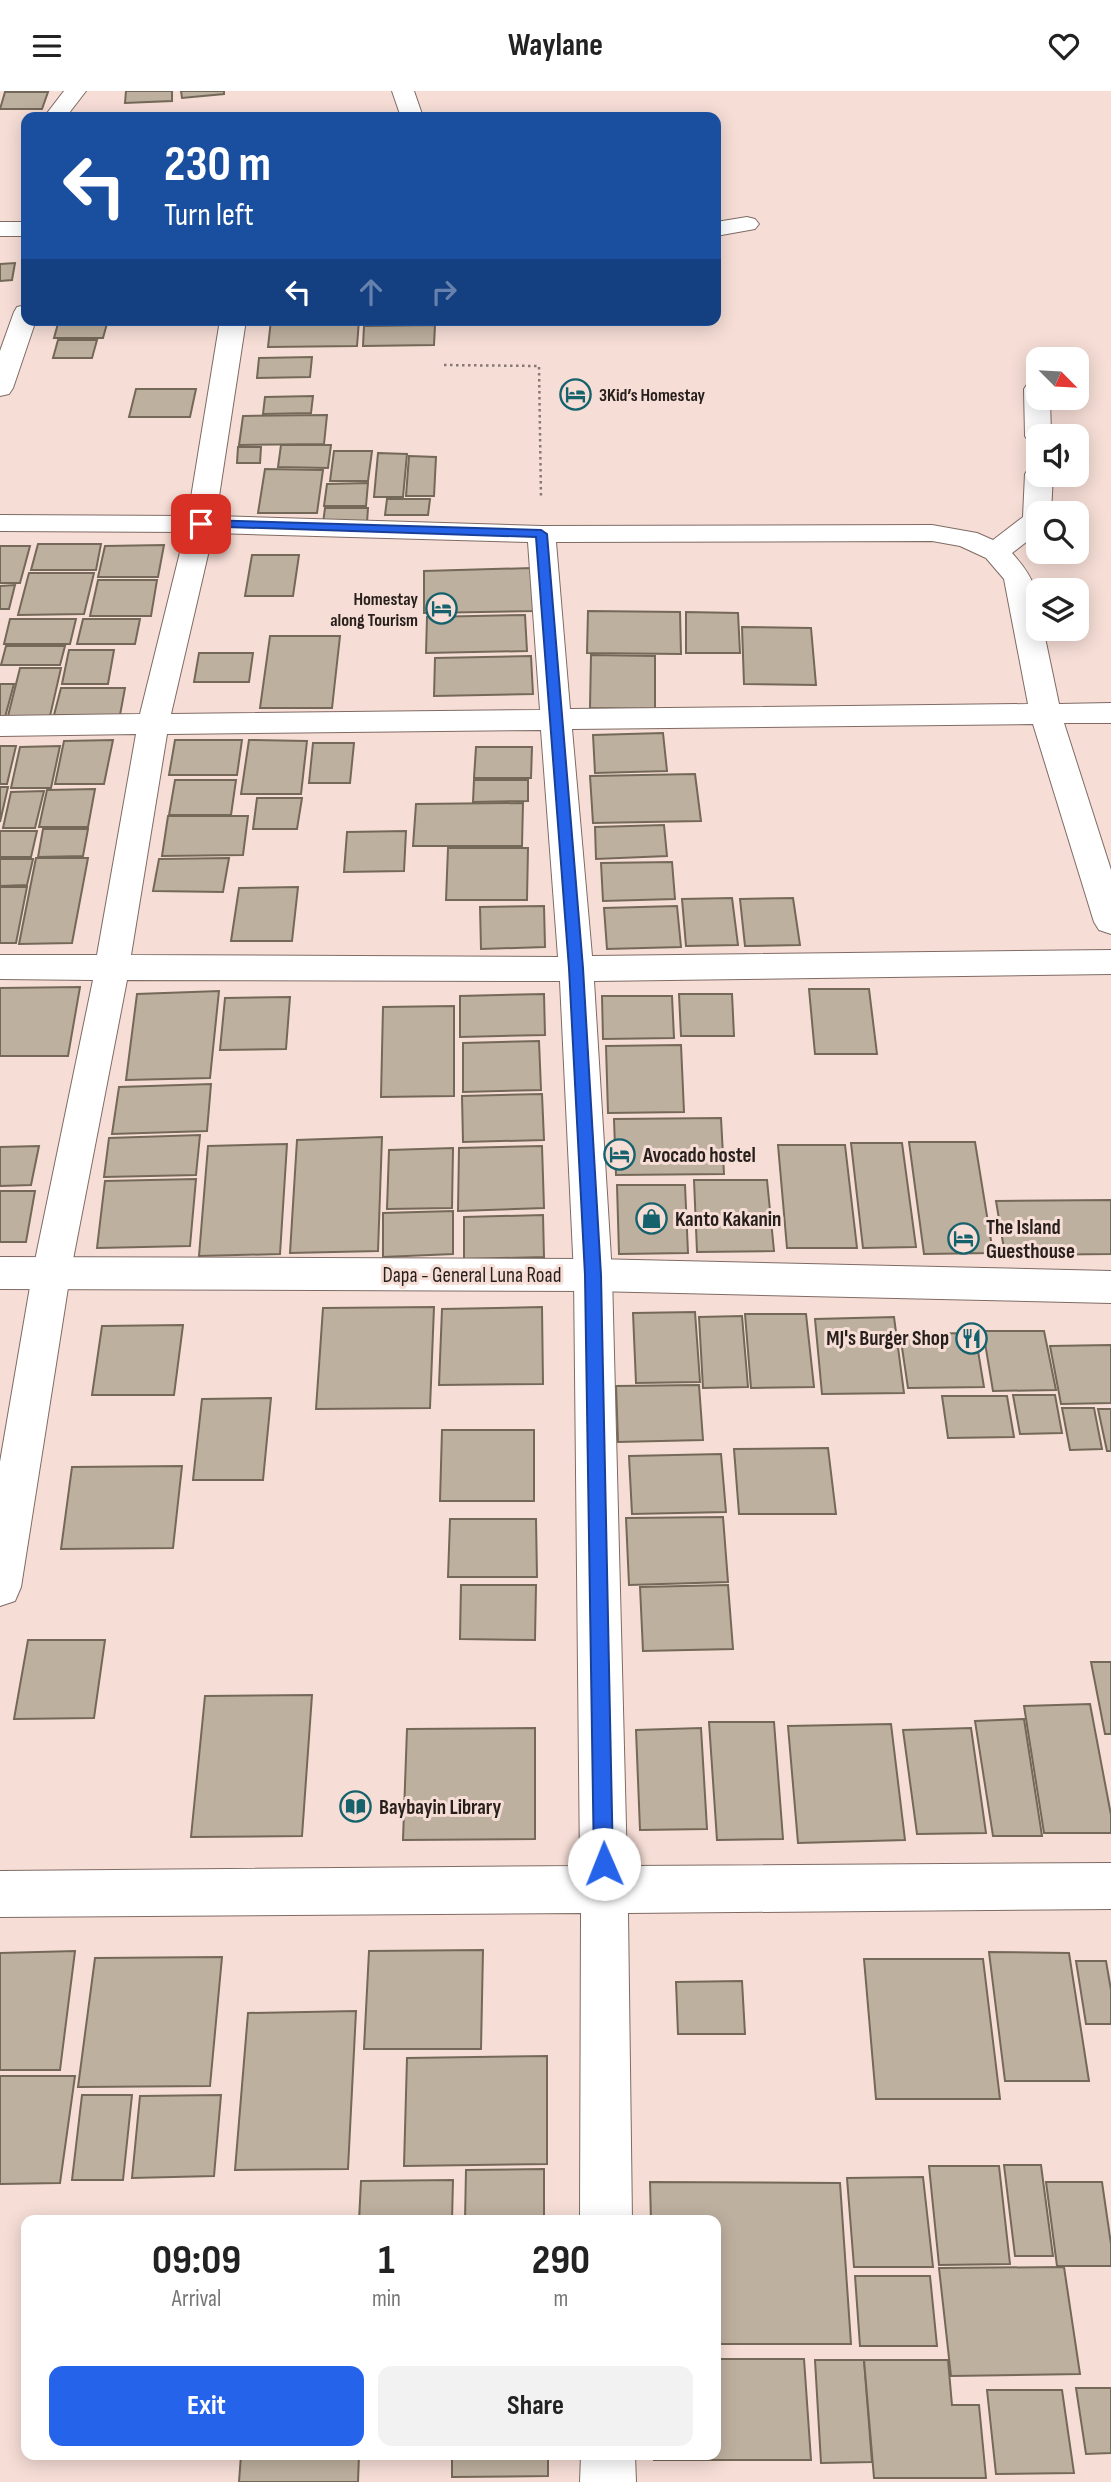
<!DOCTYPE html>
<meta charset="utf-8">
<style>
:root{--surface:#fff;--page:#f2f2f2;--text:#222;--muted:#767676;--accent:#2563eb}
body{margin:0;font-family:"Sofia Sans Condensed",sans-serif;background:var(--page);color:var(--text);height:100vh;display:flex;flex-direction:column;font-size:26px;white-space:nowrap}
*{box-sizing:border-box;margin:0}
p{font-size:23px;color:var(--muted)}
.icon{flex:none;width:38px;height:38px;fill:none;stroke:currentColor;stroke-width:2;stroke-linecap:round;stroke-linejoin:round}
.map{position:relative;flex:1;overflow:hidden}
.sheet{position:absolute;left:21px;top:2124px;width:700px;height:245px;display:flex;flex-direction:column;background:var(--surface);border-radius:14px;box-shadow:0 4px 18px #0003}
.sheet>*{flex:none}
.guide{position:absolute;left:21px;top:21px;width:700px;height:214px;border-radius:14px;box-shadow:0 4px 18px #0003;background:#1a4fa0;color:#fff;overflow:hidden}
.needle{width:46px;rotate:114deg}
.fabs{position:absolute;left:1026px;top:256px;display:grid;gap:14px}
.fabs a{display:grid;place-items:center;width:63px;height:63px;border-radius:14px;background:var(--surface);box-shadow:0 4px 18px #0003;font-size:35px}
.pin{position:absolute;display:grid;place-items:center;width:60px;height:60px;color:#fff;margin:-30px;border-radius:14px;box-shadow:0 4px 10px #0006}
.me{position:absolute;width:77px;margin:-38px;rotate:359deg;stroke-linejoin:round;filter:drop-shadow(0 0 5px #0008)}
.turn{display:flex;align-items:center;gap:24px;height:147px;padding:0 28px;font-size:32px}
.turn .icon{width:91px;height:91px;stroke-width:2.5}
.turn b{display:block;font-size:49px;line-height:60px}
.lanes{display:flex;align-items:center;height:66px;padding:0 28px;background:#0003;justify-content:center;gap:35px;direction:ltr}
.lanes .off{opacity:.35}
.eta{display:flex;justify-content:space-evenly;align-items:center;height:119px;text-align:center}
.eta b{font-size:42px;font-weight:700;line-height:49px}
.primary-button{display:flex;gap:14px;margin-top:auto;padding:14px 28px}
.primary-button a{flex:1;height:80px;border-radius:14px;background:var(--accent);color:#fff;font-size:28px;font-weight:700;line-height:80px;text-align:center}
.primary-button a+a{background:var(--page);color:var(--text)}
header{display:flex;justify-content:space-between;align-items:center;height:91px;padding:0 28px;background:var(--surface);font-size:32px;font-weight:700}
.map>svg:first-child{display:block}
</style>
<header><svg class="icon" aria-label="menu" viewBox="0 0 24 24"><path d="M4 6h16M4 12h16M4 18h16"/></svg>Waylane<svg class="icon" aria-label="heart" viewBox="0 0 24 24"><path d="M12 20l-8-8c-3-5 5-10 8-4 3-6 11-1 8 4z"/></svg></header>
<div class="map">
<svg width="1111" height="2391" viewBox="0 0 1111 2391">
<rect width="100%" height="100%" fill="#f6ded6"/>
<g fill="#beb09f" stroke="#746858" stroke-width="2">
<polygon points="126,0 172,0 172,10 125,12"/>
<polygon points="181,0 224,0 224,3 182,7"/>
<polygon points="5,1 48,1 42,18 0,18"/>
<polygon points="15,172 12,189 0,190 0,173"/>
<polygon points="59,229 108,229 103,247 54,247"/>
<polygon points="271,229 359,229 357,255 268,256"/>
<rect x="372" y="229" width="51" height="4"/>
<polygon points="435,234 434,254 363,255 364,235"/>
<polygon points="58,249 97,249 92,267 53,267"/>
<polygon points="312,266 310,286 257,287 259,267"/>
<polygon points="136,298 196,298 190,326 129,326"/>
<polygon points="313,305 311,322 263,323 265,306"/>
<polygon points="327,324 324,353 239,354 243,325"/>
<polygon points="281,354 331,354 328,377 278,376"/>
<polygon points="238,356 261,356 260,372 237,372"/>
<polygon points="334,360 372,360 368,390 330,390"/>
<polygon points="378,362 407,363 403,406 374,406"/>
<polygon points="409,365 436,366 434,405 406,405"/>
<polygon points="265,378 323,379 317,422 258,422"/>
<polygon points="368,392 366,415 324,415 327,393"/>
<polygon points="387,408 430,408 428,424 385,424"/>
<polygon points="325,417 368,417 367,432 323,432"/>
<polygon points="38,453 101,453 96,479 31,479"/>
<polygon points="164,454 158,486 98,486 105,455"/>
<polygon points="0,455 30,455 20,492 0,492"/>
<polygon points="252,464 299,464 293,505 245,505"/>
<polygon points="532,477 534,520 424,522 424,480"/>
<polygon points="29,482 94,482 84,523 18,524"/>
<polygon points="98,489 157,489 151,525 90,525"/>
<polygon points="15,494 9,518 0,518 0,495"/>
<polygon points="588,520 680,521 681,563 587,562"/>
<polygon points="686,521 738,522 740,562 686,562"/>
<polygon points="525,524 527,560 426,562 427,526"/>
<polygon points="10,528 76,528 70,553 4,553"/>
<polygon points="83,528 140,528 135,553 77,553"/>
<polygon points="742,536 811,537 816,594 744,593"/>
<polygon points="270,545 340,545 332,617 260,617"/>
<polygon points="6,555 65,555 60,574 1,574"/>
<polygon points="69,559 114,559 108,593 62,593"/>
<polygon points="199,562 253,562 249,591 194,591"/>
<polygon points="591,564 655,565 655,618 590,617"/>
<polygon points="531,565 533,603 434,605 435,567"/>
<polygon points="20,577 61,577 50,625 8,625"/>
<polygon points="0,593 14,593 5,626 0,626"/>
<polygon points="61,597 125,597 120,624 54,624"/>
<polygon points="663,642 667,680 595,682 593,644"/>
<polygon points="113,649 104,693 55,693 64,650"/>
<polygon points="175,649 242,649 237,684 169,684"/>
<polygon points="249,649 307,650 301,703 241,703"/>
<polygon points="313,652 354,652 350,692 309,692"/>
<polygon points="0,655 16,655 7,693 0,693"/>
<polygon points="60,655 51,697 11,697 20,656"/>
<polygon points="476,656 532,656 531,687 474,687"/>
<polygon points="695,683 701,730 593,732 590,685"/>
<polygon points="175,689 236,689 231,724 169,724"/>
<polygon points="474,689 528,689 528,710 473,711"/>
<polygon points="0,696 8,696 0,731"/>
<polygon points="95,698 88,736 39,736 47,699"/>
<polygon points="44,700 35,737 3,737 11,701"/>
<polygon points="257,707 302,707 297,738 253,738"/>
<polygon points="523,712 522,755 413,755 416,713"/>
<polygon points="168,725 248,725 243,764 162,765"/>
<polygon points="664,734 667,765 596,768 595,736"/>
<polygon points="43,738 88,738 83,765 38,766"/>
<polygon points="0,740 37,740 31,766 0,766"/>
<polygon points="406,740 404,780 344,781 347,741"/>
<polygon points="448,757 528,757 527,809 446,809"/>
<polygon points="36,767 88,767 72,852 19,853"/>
<polygon points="229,767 223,801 153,800 159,768"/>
<polygon points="0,768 33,768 27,794 0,795"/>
<polygon points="672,771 675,808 603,810 601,772"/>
<polygon points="0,796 27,796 16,852 0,852"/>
<polygon points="298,796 292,850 231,850 239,797"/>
<polygon points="732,807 738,854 686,855 682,808"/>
<polygon points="793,807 800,854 745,855 740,808"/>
<polygon points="544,815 545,856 481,858 480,816"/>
<polygon points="677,815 681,856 607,858 604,817"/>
<polygon points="80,896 68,965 0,965 0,897"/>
<polygon points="809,898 869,898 877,963 815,963"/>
<polygon points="219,900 210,987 126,989 137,903"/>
<polygon points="544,903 545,944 460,946 460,905"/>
<polygon points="679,903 732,903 734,945 681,945"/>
<polygon points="602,905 672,905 674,947 603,948"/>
<polygon points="290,906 286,958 220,959 225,907"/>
<polygon points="454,915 454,1005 381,1006 383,916"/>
<polygon points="539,950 541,999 463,1001 463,952"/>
<polygon points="681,954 684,1021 608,1022 606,955"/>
<polygon points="211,993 207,1040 112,1043 119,996"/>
<polygon points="542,1003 544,1049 463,1051 462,1005"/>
<polygon points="721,1027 724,1083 616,1084 614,1028"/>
<polygon points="200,1044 196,1084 104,1086 109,1047"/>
<polygon points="382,1046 378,1160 290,1162 297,1049"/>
<polygon points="909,1051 975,1051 993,1162 924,1163"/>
<polygon points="851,1052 902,1052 916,1156 863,1157"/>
<polygon points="287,1053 280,1163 199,1165 208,1055"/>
<polygon points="778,1054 845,1054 857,1157 787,1157"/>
<polygon points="39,1055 31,1094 0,1095 0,1056"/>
<polygon points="542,1055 544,1117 458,1120 459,1057"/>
<polygon points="453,1057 452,1117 387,1118 389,1059"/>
<polygon points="196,1088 190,1155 97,1157 105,1090"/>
<polygon points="694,1089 767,1089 774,1160 697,1161"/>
<polygon points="617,1094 685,1094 688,1162 619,1163"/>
<polygon points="0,1100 35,1100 26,1151 0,1151"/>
<polygon points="1111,1109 1111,1163 1005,1164 996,1110"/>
<polygon points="453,1120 453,1163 383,1166 383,1122"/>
<polygon points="543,1124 544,1166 464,1168 464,1126"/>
<polygon points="434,1216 430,1317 316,1318 323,1217"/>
<polygon points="542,1216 543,1293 439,1294 442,1218"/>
<polygon points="695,1221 700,1291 636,1292 633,1222"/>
<polygon points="745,1223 806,1223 814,1296 751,1297"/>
<polygon points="742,1225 748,1296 703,1297 699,1226"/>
<polygon points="894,1226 904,1302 822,1303 815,1228"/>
<polygon points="183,1234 174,1304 92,1304 102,1235"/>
<polygon points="983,1240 1044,1240 1056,1299 993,1300"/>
<polygon points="975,1242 984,1296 908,1297 900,1243"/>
<polygon points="1111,1254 1111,1312 1061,1313 1050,1255"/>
<polygon points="699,1294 703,1349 618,1351 616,1295"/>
<polygon points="1013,1304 1055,1304 1062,1342 1020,1343"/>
<polygon points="942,1305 1007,1305 1014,1346 948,1347"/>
<polygon points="271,1307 263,1389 193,1389 202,1308"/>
<polygon points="1062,1317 1094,1317 1102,1358 1070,1359"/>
<polygon points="1098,1318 1111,1318 1111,1360 1107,1360"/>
<polygon points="442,1339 534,1339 534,1410 440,1410"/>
<polygon points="828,1357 836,1423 739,1423 734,1358"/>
<polygon points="721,1363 726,1421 632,1423 629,1365"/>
<polygon points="182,1375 173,1457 61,1458 72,1376"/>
<polygon points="723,1426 728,1491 629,1494 626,1427"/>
<polygon points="450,1428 536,1428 537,1486 448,1486"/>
<polygon points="461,1494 536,1494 535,1549 460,1548"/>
<polygon points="728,1494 733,1558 643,1560 640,1496"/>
<polygon points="28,1549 105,1549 94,1627 14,1628"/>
<polygon points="1091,1571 1111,1571 1111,1643 1105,1643"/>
<polygon points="312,1604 302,1745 191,1746 205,1605"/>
<polygon points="1090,1613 1111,1724 1111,1742 1044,1742 1024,1615"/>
<polygon points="1024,1628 1042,1745 993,1745 975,1630"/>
<polygon points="709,1631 774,1631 783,1748 717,1749"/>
<polygon points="891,1633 905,1749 798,1752 788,1635"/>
<polygon points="535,1637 535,1748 403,1749 407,1638"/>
<polygon points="701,1637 707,1738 640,1739 636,1639"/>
<polygon points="971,1637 986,1742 917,1743 903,1639"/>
<polygon points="483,1859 481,1958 364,1958 369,1860"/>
<polygon points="75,1860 60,1979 0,1979 0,1862"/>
<polygon points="989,1861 1069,1862 1089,1990 1005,1990"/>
<polygon points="222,1866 210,1995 78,1996 95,1867"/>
<polygon points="864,1868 983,1868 1000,2008 876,2008"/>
<polygon points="1076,1870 1106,1870 1111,1899 1111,1933 1086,1933"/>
<polygon points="742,1890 745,1943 678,1943 676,1891"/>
<polygon points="356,1920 348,2078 235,2079 248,1922"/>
<polygon points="547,1965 547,2073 404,2075 407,1967"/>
<polygon points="0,1985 75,1985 60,2092 0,2093"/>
<polygon points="82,2004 132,2004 123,2089 72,2089"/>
<polygon points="221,2004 214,2085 132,2087 140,2005"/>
<polygon points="1004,2074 1041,2074 1053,2165 1015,2165"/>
<polygon points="929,2075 999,2075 1010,2173 939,2174"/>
<polygon points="544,2078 544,2130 465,2130 466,2079"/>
<polygon points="923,2086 933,2176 854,2176 847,2087"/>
<polygon points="453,2089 452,2130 359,2130 361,2090"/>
<polygon points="650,2091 840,2092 851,2253 716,2253 716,2130 651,2130"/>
<polygon points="1046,2091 1102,2091 1111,2153 1111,2175 1057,2175"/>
<polygon points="1064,2176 1080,2283 951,2285 939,2177"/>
<polygon points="855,2185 930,2185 937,2255 860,2255"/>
<polygon points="716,2268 804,2268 811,2369 654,2369 654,2364 716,2364"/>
<polygon points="815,2269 864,2269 872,2371 821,2372"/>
<polygon points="864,2269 948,2269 952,2314 979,2314 986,2387 874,2387"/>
<polygon points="1076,2297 1111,2297 1111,2362 1086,2363"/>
<polygon points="987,2299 1062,2299 1074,2382 996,2383"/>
<polygon points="241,2364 359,2364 358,2391 239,2391"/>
<polygon points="452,2364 548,2364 548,2385 452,2386"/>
</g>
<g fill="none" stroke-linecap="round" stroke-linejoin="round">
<defs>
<g id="minor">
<polygon points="64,0 86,0 66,26 44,26"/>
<polygon points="392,0 414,0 423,26 401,26"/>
<polygon points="747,126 755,128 759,133 755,138 716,145 716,131"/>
<rect x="0" y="131" width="26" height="14"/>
<polygon points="26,214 26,229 36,229 13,297 9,303 0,305 0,260 14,221 17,216"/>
<path d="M220,229H246L216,425L541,435L932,434L977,442L993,449L1023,426L1025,383L1029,377L1038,375V383H1053L1051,422H1038V442L1012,462C1037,490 1038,501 1038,537H1043L1059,613L1111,612V632H1064L1111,779V843L1099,839L1094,831L1033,633L572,638L592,865L1111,859V883L594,890L612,1184L627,1775L1111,1772V1818L628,1822L632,2130H580L581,1822L0,1826V1780L580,1775L574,1184L560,890L127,889L70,1184L21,1496L15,1510L0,1515V1371L32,1184L93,889L0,888V864H97L136,643L0,645V625L140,623L185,441L0,440V424L188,425ZM213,442L528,451L540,619L171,623ZM932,450L960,455L986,467L1004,488L1028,613L570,618L556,451ZM541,639L558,866L131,864L167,643Z"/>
<polygon points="1037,290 1038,306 1050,306 1051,345 1038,345 1038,353 1029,351 1025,345 1024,298 1028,292"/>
<polygon points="581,2364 635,2364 636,2391 580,2391"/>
</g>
<polygon id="major" points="0,1166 593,1168 1111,1180 1111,1212 593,1200 0,1198"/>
</defs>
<use href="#minor" stroke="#7f6b64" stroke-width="2"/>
<use href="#major" stroke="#7f6b64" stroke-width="2"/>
<polyline stroke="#877873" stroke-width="2.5" stroke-dasharray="2.5 3.5" stroke-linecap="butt" points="444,274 539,275 541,407"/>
<use href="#minor" fill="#fff" fill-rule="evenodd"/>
<use href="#major" fill="#fff" fill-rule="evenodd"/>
</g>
<polygon fill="#2563eb" stroke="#184099" stroke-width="2" points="201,429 541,439 547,443 583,877 601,1184 613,1773 611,1780 604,1783 597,1780 594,1773 585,1184 569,877 536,446 197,435 197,430"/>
<defs>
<symbol id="hotel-ring" viewBox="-11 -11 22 22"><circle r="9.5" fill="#f6ded6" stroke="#15626d" stroke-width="1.5"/><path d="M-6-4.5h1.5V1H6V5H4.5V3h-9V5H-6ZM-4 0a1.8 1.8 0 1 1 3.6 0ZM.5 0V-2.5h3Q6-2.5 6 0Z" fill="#15626d"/></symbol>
<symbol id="shop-ring" viewBox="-11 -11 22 22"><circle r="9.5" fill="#f6ded6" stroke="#15626d" stroke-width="1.5"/><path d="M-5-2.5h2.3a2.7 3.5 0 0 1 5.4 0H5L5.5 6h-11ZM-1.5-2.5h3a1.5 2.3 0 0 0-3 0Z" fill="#15626d"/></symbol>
<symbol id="restaurant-ring" viewBox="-11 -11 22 22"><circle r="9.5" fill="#f6ded6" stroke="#15626d" stroke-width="1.5"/><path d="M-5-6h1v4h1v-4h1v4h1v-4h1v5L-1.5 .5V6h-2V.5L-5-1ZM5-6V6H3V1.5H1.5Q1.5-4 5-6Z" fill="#15626d"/></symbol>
<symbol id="library-ring" viewBox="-11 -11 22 22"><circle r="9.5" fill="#f6ded6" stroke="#15626d" stroke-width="1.5"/><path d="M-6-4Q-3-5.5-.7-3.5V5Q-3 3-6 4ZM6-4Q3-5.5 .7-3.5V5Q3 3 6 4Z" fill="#15626d"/></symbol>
</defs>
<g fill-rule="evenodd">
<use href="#hotel-ring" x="558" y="286" width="35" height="35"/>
<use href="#hotel-ring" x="424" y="500" width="35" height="35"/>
<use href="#hotel-ring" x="602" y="1046" width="35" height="35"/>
<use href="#shop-ring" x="634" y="1110" width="35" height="35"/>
<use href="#hotel-ring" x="946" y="1130" width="35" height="35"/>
<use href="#restaurant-ring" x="954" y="1230" width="35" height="35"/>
<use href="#library-ring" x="338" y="1698" width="35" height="35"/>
</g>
<g text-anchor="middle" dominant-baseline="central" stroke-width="6" stroke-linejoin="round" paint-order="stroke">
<g font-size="18" font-weight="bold" fill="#271f1c" stroke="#f6ded6" text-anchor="start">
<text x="599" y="304">3Kid’s Homestay</text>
<text x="418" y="508" text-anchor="end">Homestay<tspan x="418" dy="21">along Tourism</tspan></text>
</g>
<g font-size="21" font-weight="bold" fill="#271f1c" stroke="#f6ded6" text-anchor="start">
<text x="643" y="1064">Avocado hostel</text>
<text x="675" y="1128">Kanto Kakanin</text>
<text x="986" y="1136">The Island<tspan x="986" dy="24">Guesthouse</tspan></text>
<text x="949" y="1247" text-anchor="end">MJ's Burger Shop</text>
<text x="379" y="1716">Baybayin Library</text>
</g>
<g font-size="21" fill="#271f1c" stroke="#f6ded6">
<text x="472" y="1184">Dapa - General Luna Road</text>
</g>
</g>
</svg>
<div class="fabs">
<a><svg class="needle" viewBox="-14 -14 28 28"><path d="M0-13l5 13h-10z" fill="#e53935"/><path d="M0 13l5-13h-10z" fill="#767676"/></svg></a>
<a><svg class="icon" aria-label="sound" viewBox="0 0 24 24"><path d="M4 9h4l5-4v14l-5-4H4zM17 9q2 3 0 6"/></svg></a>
<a><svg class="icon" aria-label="search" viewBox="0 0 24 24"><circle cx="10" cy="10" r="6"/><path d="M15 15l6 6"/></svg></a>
<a><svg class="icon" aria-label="layers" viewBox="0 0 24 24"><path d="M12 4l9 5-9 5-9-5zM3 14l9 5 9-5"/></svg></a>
</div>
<div class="pin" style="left:201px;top:433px;background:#d93025"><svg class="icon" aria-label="arrive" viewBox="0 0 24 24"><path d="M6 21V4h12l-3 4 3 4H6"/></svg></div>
<svg class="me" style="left:604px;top:1773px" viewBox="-20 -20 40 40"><circle r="19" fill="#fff"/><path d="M0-13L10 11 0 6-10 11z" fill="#2563eb"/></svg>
<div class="guide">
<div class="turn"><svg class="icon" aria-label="left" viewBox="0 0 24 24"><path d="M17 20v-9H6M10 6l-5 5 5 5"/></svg><div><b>230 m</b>Turn left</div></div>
<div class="lanes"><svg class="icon" aria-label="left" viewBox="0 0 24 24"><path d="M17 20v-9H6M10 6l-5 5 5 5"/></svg><svg class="icon off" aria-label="ahead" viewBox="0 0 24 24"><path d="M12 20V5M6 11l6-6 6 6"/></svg><svg class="icon off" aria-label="right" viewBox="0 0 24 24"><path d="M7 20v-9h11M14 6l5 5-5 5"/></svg></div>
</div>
<section class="sheet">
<div class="eta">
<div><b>09:09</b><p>Arrival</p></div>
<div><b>1</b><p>min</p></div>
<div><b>290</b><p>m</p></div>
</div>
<div class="primary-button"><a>Exit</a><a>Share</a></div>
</section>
</div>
